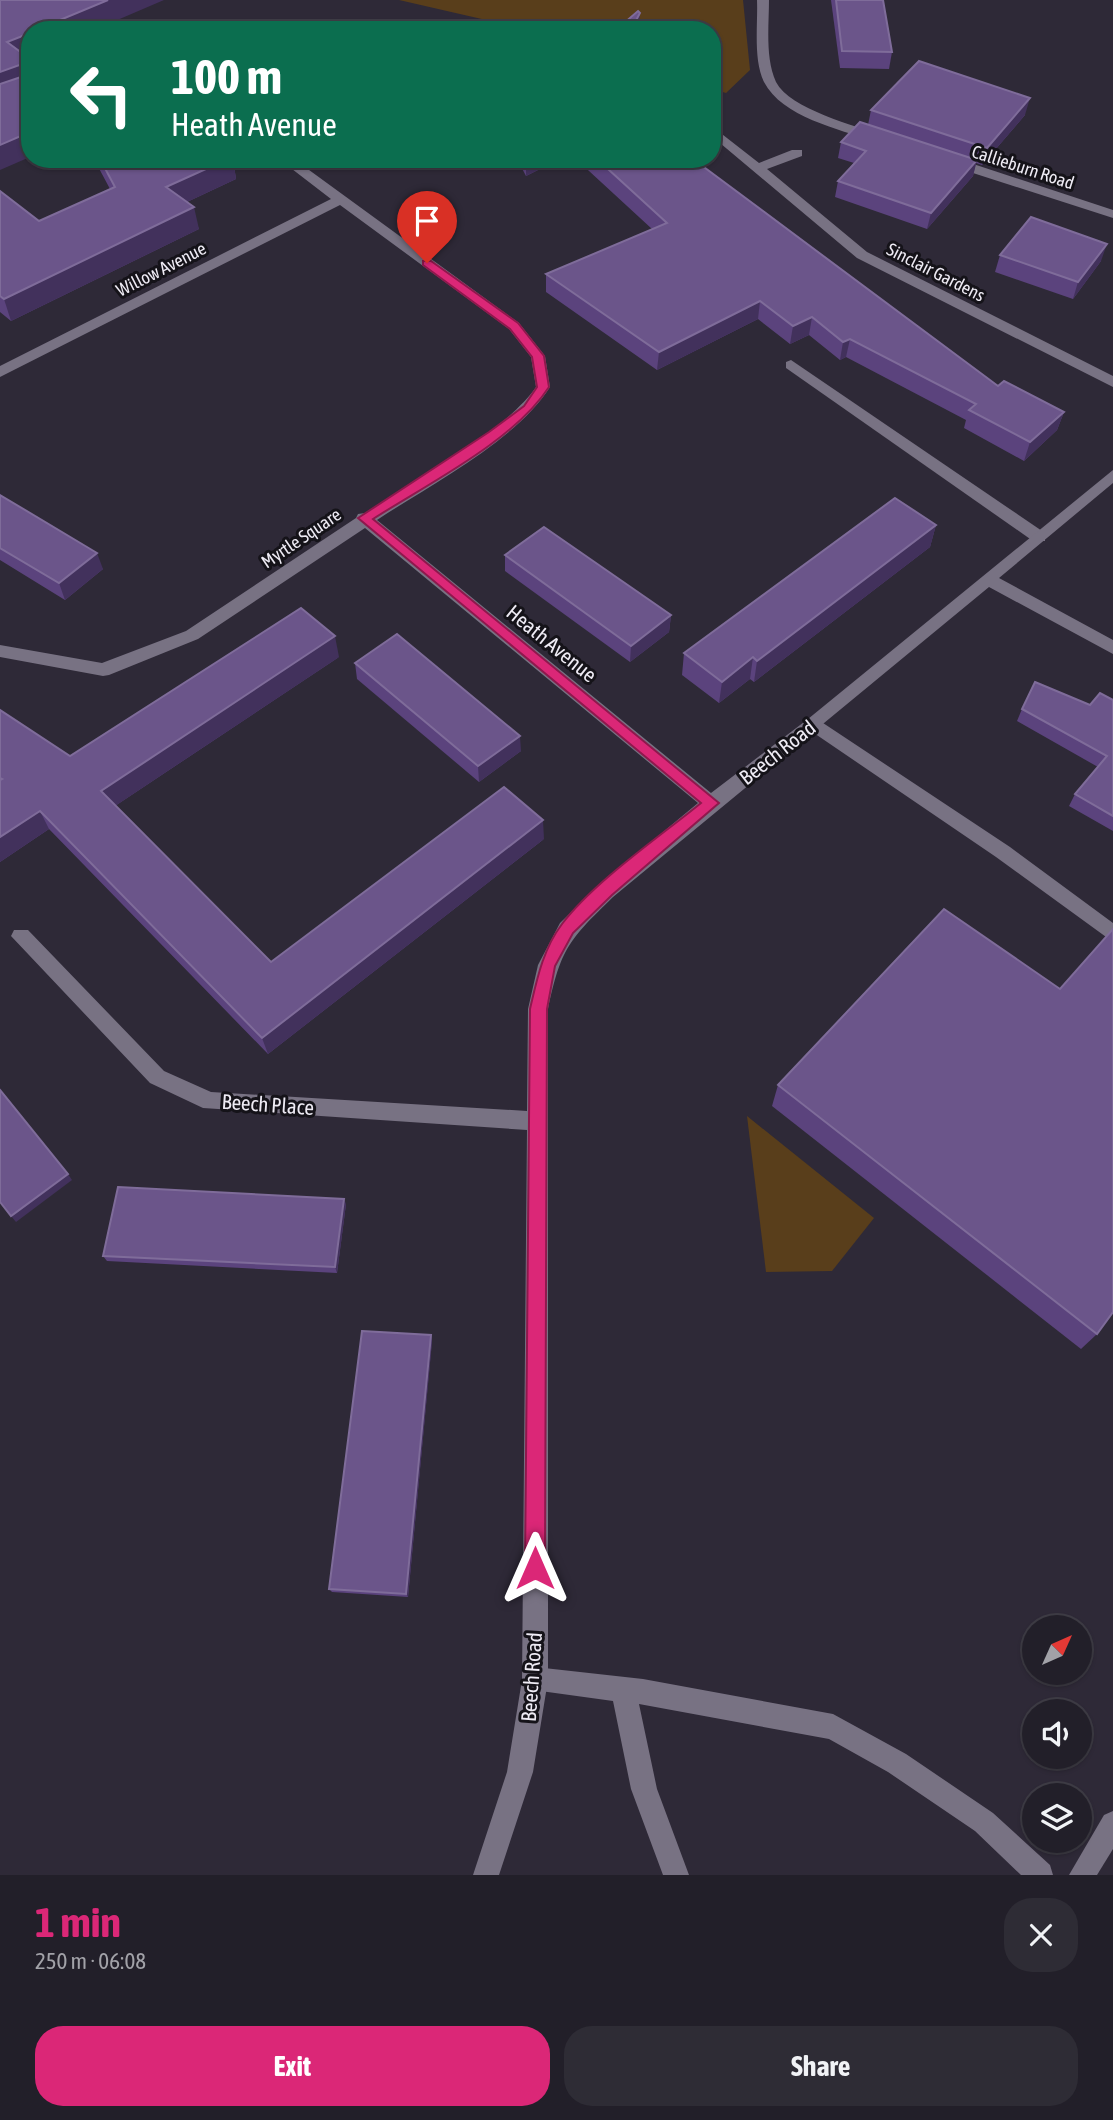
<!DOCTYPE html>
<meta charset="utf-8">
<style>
:root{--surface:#221f29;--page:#2e2c35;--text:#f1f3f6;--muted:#a2a2a8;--line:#3f3d46;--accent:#db2777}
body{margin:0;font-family:"Asap Condensed",sans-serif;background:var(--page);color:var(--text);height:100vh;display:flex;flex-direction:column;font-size:26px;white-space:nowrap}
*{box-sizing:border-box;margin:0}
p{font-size:23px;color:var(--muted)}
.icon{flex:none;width:38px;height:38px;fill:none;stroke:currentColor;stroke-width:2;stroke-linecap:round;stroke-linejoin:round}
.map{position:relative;height:1875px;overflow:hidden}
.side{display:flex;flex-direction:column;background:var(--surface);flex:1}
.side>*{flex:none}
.hud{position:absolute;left:21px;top:21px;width:700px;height:147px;border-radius:28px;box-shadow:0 2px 5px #0004,0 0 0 2px var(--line);background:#0b6e4f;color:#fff;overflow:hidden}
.needle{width:46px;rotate:45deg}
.controls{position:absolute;left:1022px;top:1615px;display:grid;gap:14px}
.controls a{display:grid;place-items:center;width:70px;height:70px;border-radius:50%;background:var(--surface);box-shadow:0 2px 5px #0004,0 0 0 2px var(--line);font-size:35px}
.pin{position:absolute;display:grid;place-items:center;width:60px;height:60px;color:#fff;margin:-72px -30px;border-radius:50% 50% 50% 0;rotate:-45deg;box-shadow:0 0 7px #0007}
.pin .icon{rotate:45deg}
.me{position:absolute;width:77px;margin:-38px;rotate:0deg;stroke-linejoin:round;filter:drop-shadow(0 0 5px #0008)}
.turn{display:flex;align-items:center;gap:24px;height:147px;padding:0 35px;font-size:32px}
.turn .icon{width:91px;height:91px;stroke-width:2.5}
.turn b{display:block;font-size:49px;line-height:60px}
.round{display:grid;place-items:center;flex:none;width:74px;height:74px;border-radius:28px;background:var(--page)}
.summary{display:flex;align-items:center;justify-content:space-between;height:119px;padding:0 35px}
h1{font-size:42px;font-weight:700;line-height:52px;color:var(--accent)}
.cta{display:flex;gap:14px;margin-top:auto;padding:14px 35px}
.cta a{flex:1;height:80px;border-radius:28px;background:var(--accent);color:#fff;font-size:28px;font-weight:700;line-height:80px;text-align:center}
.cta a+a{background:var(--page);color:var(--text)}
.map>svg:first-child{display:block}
</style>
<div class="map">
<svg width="1113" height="1875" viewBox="0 0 1113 1875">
<rect width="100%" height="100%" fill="#2e2937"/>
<g fill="#593e1b">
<polygon points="399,0 743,0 750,70 726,93 712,89 712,30 530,30"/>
<polygon points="747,1116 874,1218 832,1271 766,1272"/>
</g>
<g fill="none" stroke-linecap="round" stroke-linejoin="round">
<g fill="#787283" fill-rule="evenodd">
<polygon points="791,360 1045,533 1045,541 1033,541 786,368 786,362"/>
<polygon points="814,717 1010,847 1113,923 1113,942 996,857 808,729 805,724"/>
<polygon points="535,1667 643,1679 833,1714 906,1754 993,1813 1050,1865 1053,1875 1021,1875 975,1831 888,1772 829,1739 639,1704 657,1789 689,1875 663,1875 631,1789 613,1701 526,1689 522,1680 526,1671"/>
<polygon points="1113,1811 1113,1849 1097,1875 1069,1875 1104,1815"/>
</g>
<g fill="#787283" fill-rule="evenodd">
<path d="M757,0H769C769,25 765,58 776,82C790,109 855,126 883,135V141H873C839,129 782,117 764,82C753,59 758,25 757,0Z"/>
<polygon points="718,131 759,163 792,150 802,150 802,156 767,169 867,252 1113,376 1113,387 857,258 714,138 712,134"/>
<polygon points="945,158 955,158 1113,210 1113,218 945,164"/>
<path d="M279,159H294L519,323L545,356L550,387C516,441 431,484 377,520L711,793L808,719L1113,470V483L999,578L1113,640V654L989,587L613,897C569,940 561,948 548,1009V1680L533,1772L499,1875H473L507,1772L522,1680L527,1130L203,1108L150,1083L11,936L14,930H28L164,1071L211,1092L527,1111L528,1009L538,965L560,923L599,885L698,803L365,528L198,639L109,675L103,676L0,657V645L102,663L186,631L356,518L358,514L365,513C413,481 505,432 536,387L531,357L509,329L340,205L0,377V366L331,199Z"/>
</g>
</g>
<g fill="#5b437d">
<polygon points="831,0 883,0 892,52 889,69 840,68"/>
<polygon points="871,110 1025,115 982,165 976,163 973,176 927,229 835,197 838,181 854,163 838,158 841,142 868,125"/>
<polygon points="94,159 233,159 236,179 187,202 199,229 11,321 0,312 0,191 39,221 110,189"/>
<polygon points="517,159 560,159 526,176"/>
<polygon points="576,159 693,159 998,386 1064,412 1057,430 1024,461 964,428 966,420 846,357 840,360 809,335 790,344 758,319 657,370 546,292 546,274 652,229"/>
<polygon points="1000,255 1101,261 1073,299 995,272"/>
<polygon points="0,495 103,569 65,600 0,560"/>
<polygon points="936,525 930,547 754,682 750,679 719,703 682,675 684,653"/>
<polygon points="505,555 671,615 669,632 630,662 505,571"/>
<polygon points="339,657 115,806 271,962 544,839 268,1054 49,829 0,862 0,710 70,756"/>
<polygon points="355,663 521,751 479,782 357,679"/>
<polygon points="1113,700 1113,831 1069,806 1075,794 1098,767 1017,721 1022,709 1090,705"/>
<polygon points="1060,989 1097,1334 1081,1349 772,1106 778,1085"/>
<polygon points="346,1204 337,1273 107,1261 103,1256"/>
<polygon points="431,1335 432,1341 408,1597 332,1592 329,1589"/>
</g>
<g fill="#42315c">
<polygon points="108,0 164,0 94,30 36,30"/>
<polygon points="640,13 639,30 631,30"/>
<polygon points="30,33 30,57 14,64 7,42"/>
<polygon points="25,63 30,79 0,96 0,72"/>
<polygon points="1030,98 1025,115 982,165 987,148"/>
<polygon points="30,132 30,157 0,170 0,145"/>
<polygon points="228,159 233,159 236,179 172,209 166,187"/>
<polygon points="526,159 560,159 526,176"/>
<polygon points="977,160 973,176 927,229 931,213"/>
<polygon points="194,207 199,229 11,321 4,299"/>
<polygon points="1107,244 1101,261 1073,299 1078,282"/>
<polygon points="760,301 758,319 657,370 659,352"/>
<polygon points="812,317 809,335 790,344 793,326"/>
<polygon points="850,339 846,357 840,360 843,342"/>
<polygon points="1064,412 1057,430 1024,461 1030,442"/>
<polygon points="936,525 930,547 754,682 757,661"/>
<polygon points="97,553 103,569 65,600 59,583"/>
<polygon points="671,615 669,632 630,662 631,646"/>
<polygon points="335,636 339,657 109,810 101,791"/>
<polygon points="753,657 750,679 719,703 722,682"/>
<polygon points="520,736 521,751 479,782 478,766"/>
<polygon points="40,811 49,829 0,862 0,837"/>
<polygon points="543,820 544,839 268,1054 262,1038"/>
<polygon points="68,1174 72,1180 16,1222 11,1216"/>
<polygon points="344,1199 346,1204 337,1273 335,1267"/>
<polygon points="431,1335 432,1341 408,1597 406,1594"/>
</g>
<g fill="#6b558a" stroke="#7f6c9a" stroke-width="2">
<polygon points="0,0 108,0 36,30 30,30 30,33 7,42 30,59 30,132 0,145 0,84 24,76 25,63 0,72"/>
<polygon points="836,0 883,0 892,52 842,51"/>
<polygon points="638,11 640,13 631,30 616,30"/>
<polygon points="919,61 1030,98 987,148 871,110"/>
<polygon points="860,122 977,160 931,213 838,181 866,151 841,142"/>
<polygon points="100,159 228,159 166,187 194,207 4,299 0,296 0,191 39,221 115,187"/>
<polygon points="597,159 693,159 998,386 1004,381 1064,412 1030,442 969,410 976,404 850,339 843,342 812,317 793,326 760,301 659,352 546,274 667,223"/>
<polygon points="1031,217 1107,244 1078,282 1000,255"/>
<polygon points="0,495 97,553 59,583 0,548"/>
<polygon points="895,498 936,525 757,661 753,657 722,682 684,653"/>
<polygon points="544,527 671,615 631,646 505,555"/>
<polygon points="301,608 335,636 101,791 271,962 504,787 543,820 262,1038 40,811 0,837 0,780 2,779 0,778 0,710 70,756"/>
<polygon points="397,634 520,736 478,766 355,663"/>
<polygon points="1035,682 1090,705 1100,693 1113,700 1113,816 1075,794 1107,756 1022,709"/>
<polygon points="944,909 1060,989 1113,929 1113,1312 1097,1334 778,1085"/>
<polygon points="0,1090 68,1174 11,1216 0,1202"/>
<polygon points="118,1187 344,1199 335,1267 103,1256"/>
<polygon points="362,1331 431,1335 406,1594 329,1589"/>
</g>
<path fill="#db2777" stroke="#8e194d" stroke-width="2" d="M423,261H431L518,323L544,356L549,387C514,441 429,483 373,519L719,803L612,895L573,933L555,966L547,1009L545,1568L542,1575L535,1578L528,1575L525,1568L530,1009C537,979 543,949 562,924C595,881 658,838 701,803L358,518L489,432L524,406L537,387L532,357L510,329L423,265Z"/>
<g text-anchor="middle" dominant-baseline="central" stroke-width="6" stroke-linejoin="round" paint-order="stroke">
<g font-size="18" fill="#eeebf4" stroke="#151319">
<text transform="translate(1023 167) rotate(18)">Callieburn Road</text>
<text transform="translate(161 269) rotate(-27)">Willow Avenue</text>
<text transform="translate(936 272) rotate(27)">Sinclair Gardens</text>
<text transform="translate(301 538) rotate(-34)">Myrtle Square</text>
</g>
<g font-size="21" fill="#eeebf4" stroke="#151319">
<text transform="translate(552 643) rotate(39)">Heath Avenue</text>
<text transform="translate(777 752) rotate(-38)">Beech Road</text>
<text transform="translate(268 1104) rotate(4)">Beech Place</text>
<text transform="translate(531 1677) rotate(-86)">Beech Road</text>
</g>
</g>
</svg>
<div class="controls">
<a><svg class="needle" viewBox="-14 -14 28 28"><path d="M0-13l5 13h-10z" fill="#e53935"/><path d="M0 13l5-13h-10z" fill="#a2a2a8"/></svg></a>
<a><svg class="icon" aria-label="sound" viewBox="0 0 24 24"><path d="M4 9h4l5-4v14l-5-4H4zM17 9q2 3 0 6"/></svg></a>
<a><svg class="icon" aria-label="layers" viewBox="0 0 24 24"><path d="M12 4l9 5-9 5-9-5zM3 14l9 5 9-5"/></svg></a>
</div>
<div class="pin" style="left:427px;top:263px;background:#d93025"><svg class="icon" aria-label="arrive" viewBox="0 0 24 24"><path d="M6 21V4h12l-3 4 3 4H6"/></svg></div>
<svg class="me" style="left:535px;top:1568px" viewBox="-20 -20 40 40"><path d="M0-17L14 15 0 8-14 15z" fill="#db2777" stroke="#fff" stroke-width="4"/></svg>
<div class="hud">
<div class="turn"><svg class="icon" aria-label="left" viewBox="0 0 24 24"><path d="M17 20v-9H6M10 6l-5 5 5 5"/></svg><div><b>100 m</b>Heath Avenue</div></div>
</div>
</div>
<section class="side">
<div class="summary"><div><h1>1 min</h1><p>250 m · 06:08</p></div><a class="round"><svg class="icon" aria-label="close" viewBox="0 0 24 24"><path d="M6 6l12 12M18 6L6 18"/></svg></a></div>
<div class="cta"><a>Exit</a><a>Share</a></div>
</section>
